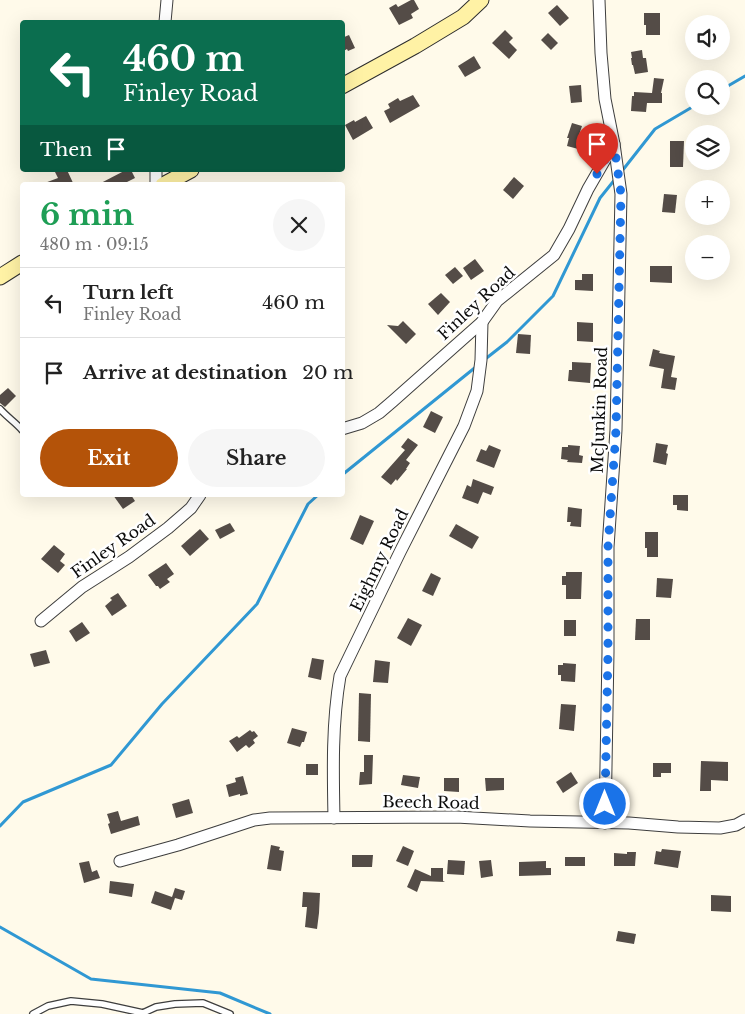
<!DOCTYPE html>
<meta charset="utf-8">
<style>
:root{--surface:#fff;--page:#f6f6f6;--text:#222;--muted:#767676;--line:#e0e0e0;--accent:#b45309}
body{margin:0;font-family:"Libre Baskerville",serif;background:var(--page);color:var(--text);height:100vh;display:flex;flex-direction:column;font-size:19px;white-space:nowrap}
*{box-sizing:border-box;margin:0}
p{font-size:16px;color:var(--muted)}
.icon{flex:none;width:28px;height:28px;fill:none;stroke:currentColor;stroke-width:2;stroke-linecap:round;stroke-linejoin:round}
.map{position:relative;flex:1;overflow:hidden}
.drawer{position:absolute;left:20px;top:182px;width:325px;height:315px;display:flex;flex-direction:column;background:var(--surface);border-radius:5px;box-shadow:0 5px 20px #0002}
.drawer>*{flex:none}
.hud{position:absolute;left:20px;top:20px;width:325px;height:152px;border-radius:5px;box-shadow:0 5px 20px #0002;background:#0b6e4f;color:#fff;overflow:hidden}
.controls{position:absolute;left:685px;top:15px;display:grid;gap:10px}
.controls a{display:grid;place-items:center;width:45px;height:45px;border-radius:50%;background:var(--surface);box-shadow:0 5px 20px #0002;font-size:25px}
.pin{position:absolute;display:grid;place-items:center;width:42px;height:42px;color:#fff;margin:-51px -21px;border-radius:50% 50% 50% 0;rotate:-45deg;box-shadow:0 0 5px #0007}
.pin .icon{rotate:45deg}
.me{position:absolute;width:55px;margin:-28px;rotate:0deg;stroke-linejoin:round;filter:drop-shadow(0 0 4px #0008)}
.turn{display:flex;align-items:center;gap:18px;height:105px;padding:0 20px;font-size:22px}
.turn .icon{width:65px;height:65px;stroke-width:2.5}
.turn b{display:block;font-size:35px;line-height:42px}
.then{display:flex;align-items:center;height:48px;padding:0 20px;background:#0003;gap:10px;font-size:19px}
.round{display:grid;place-items:center;flex:none;width:52px;height:52px;border-radius:26px;background:var(--page)}
.head{display:flex;align-items:center;justify-content:space-between;height:85px;padding:0 20px}
h1{font-size:30px;font-weight:800;line-height:38px;color:#1e9e55}
.button{display:flex;gap:10px;margin-top:auto;padding:10px 20px}
.button a{flex:1;height:58px;border-radius:30px;background:var(--accent);color:#fff;font-size:20px;font-weight:800;line-height:58px;text-align:center}
.button a+a{background:var(--page);color:var(--text)}
ul{padding:0;list-style:none}
li{display:flex;align-items:center;gap:15px;height:70px;padding:0 20px;border-top:1px solid var(--line)}
li div{flex:1}
li b{display:block;font-size:19px}
li em{font-style:normal}
.map>svg:first-child{display:block}
</style>
<div class="map">
<svg width="745" height="1014" viewBox="0 0 745 1014">
<rect width="100%" height="100%" fill="#fffaea"/>
<g fill="none" stroke-linecap="round" stroke-linejoin="round">
<g stroke="#3098d3" stroke-width="3">
<polyline points="721,90 745,76"/>
<polyline points="622,171 655,129 694,106"/>
<polyline points="484,360 507,342 553,296 600,198 616,178"/>
<polyline points="342,475 477,366"/>
<polyline points="0,826 23,802 111,765 162,704 257,604 308,504 318,495"/>
<polyline points="0,927 91,979 220,993 270,1014"/>
</g>
</g>
<g fill="#544c47">
<polygon points="411,0 414,0 419,9 411,14 413,18 399,25 389,8 396,4 398,7"/>
<polygon points="557,5 569,18 560,26 548,13"/>
<polygon points="644,13 660,13 660,35 646,35 646,25 644,25"/>
<polygon points="505,30 513,38 509,42 517,50 509,59 492,43"/>
<polygon points="548,33 558,43 551,50 541,40"/>
<polygon points="349,35 355,48 348,51 347,49 342,52 342,38"/>
<polygon points="642,50 643,58 646,58 648,72 635,74 633,65 632,65 631,58 632,58 631,52"/>
<polygon points="474,56 481,68 465,77 458,66"/>
<polygon points="654,78 664,79 661,93 662,93 662,103 647,103 646,112 631,111 632,96 634,96 634,92 652,93"/>
<polygon points="581,85 582,102 571,103 569,86"/>
<polygon points="413,95 420,106 390,123 384,111 390,108 388,104 398,98 400,101"/>
<polygon points="366,116 373,128 353,140 345,125 354,120 355,122"/>
<polygon points="572,123 582,126 577,141 584,143 582,150 567,146 569,138 567,138"/>
<polygon points="670,141 684,141 683,167 670,167"/>
<polygon points="54,170 67,170 74,185 42,185 42,184 58,178"/>
<polygon points="126,170 131,170 135,178 121,185 97,185"/>
<polygon points="514,177 524,186 513,199 503,190"/>
<polygon points="664,194 677,195 675,213 662,212"/>
<polygon points="475,259 484,271 471,280 463,268"/>
<polygon points="650,266 672,266 672,283 650,282"/>
<polygon points="455,267 463,276 453,284 445,275"/>
<polygon points="582,274 593,274 593,291 575,290 575,280 582,280"/>
<polygon points="441,293 450,302 438,315 428,304"/>
<polygon points="403,321 416,334 406,344 387,325 398,326"/>
<polygon points="577,322 593,323 593,342 577,341"/>
<polygon points="518,334 531,335 530,354 516,353"/>
<polygon points="653,349 660,351 659,353 675,356 671,377 677,378 675,390 661,388 664,369 649,366"/>
<polygon points="572,362 591,363 590,383 568,381 569,370 572,370"/>
<polygon points="8,388 16,396 5,407 0,403 0,395"/>
<polygon points="431,411 443,417 435,433 423,427"/>
<polygon points="408,438 418,445 406,460 410,463 406,469 407,469 397,481 396,479 391,485 381,477 405,450 401,447"/>
<polygon points="656,443 668,445 666,453 668,454 666,465 653,462"/>
<polygon points="489,445 501,450 494,468 476,461 481,449 486,451"/>
<polygon points="568,445 580,446 579,455 583,456 582,463 567,462 568,460 561,459 562,447 568,447"/>
<polygon points="473,479 494,487 491,495 483,492 478,504 462,498 467,485 471,487"/>
<polygon points="113,495 131,495 135,501 123,509"/>
<polygon points="673,495 688,495 688,511 677,510 677,505 673,505"/>
<polygon points="568,507 582,509 581,527 570,526 571,522 567,522"/>
<polygon points="360,515 374,521 363,545 350,539"/>
<polygon points="230,523 235,531 220,539 215,530"/>
<polygon points="456,524 479,537 472,549 449,536"/>
<polygon points="200,529 209,539 190,556 181,546"/>
<polygon points="645,532 658,532 658,557 647,557 647,548 645,548"/>
<polygon points="54,545 65,554 60,561 65,565 58,573 41,559"/>
<polygon points="166,563 174,574 167,579 170,582 160,589 158,586 156,586 148,575"/>
<polygon points="566,572 582,572 581,599 566,599 566,585 562,585 562,576 566,576"/>
<polygon points="431,573 441,578 433,596 422,591"/>
<polygon points="657,578 673,579 671,598 656,597"/>
<polygon points="118,593 127,606 112,616 105,606 112,600 110,598"/>
<polygon points="408,618 422,625 411,646 397,638"/>
<polygon points="636,619 650,619 650,640 635,640"/>
<rect x="564" y="620" width="12" height="16"/>
<polygon points="82,622 90,633 76,642 69,631"/>
<polygon points="46,650 50,663 34,667 30,654"/>
<polygon points="312,658 324,660 321,680 308,677"/>
<polygon points="375,660 390,662 388,683 373,682"/>
<polygon points="563,663 576,664 575,682 561,681 561,675 558,675 558,665 563,665"/>
<polygon points="359,693 371,694 370,742 358,741"/>
<polygon points="561,704 576,705 574,731 559,729"/>
<polygon points="292,728 307,732 304,742 302,742 300,747 287,743"/>
<polygon points="250,730 252,732 254,731 258,736 253,740 255,743 249,748 246,745 237,752 229,741 237,736 239,738"/>
<polygon points="364,755 373,755 372,784 359,785 360,772 364,772"/>
<polygon points="701,761 728,762 728,781 711,780 711,791 700,791"/>
<polygon points="653,763 671,763 671,773 661,773 661,777 653,777"/>
<rect x="306" y="764" width="12" height="11"/>
<polygon points="571,772 578,783 563,793 556,782"/>
<polygon points="403,775 420,777 418,788 401,785"/>
<polygon points="243,776 248,794 240,796 240,794 229,797 226,785 236,782 235,778"/>
<polygon points="444,778 459,778 459,792 444,791"/>
<polygon points="485,778 504,778 504,790 486,791"/>
<polygon points="189,799 193,813 176,818 172,804"/>
<polygon points="118,811 121,821 138,816 140,825 111,834 108,824 110,823 107,814"/>
<polygon points="271,845 280,847 279,850 284,851 281,871 267,869"/>
<polygon points="403,846 414,851 408,866 396,861"/>
<polygon points="662,849 681,851 678,868 654,864 656,851 661,852"/>
<polygon points="627,852 636,852 635,866 614,866 614,853 627,854"/>
<polygon points="352,855 373,855 372,867 352,867"/>
<rect x="565" y="857" width="20" height="9"/>
<polygon points="448,860 465,861 464,875 447,874"/>
<polygon points="491,860 493,876 481,878 479,861"/>
<polygon points="89,861 92,872 97,870 100,878 84,883 79,863"/>
<polygon points="546,861 546,868 551,868 551,875 519,876 519,862"/>
<polygon points="431,868 443,868 443,881 445,882 421,881 417,892 407,887 415,869 431,876"/>
<polygon points="110,881 134,884 132,897 109,893"/>
<polygon points="175,888 185,891 182,900 175,898 171,910 151,903 155,891 172,897"/>
<polygon points="303,892 320,893 319,913 317,929 305,927 307,907 302,907"/>
<polygon points="711,895 731,896 731,912 711,911"/>
<polygon points="618,931 636,934 634,944 616,941"/>
</g>
<g fill="none" stroke-linecap="round" stroke-linejoin="round">
<defs>
<g id="lane">
<path d="M0,409C7,417 15,422 22,430"/>
<polyline points="33,1014 48,1006 71,1001 102,1004 143,1013 156,1007 175,1004 203,1003 230,1014"/>
</g>
<g id="street">
<polyline points="599,0 601,53 605,99 614,144 621,194 616,430 608,547 608,652 605,823"/>
<polyline points="165,22 167,0"/>
<polyline points="156,185 156,170"/>
<polyline points="342,429 362,423 379,413 393,401 482,322 497,301 554,255 569,229 588,189 614,144"/>
<polyline points="41,621 82,587 129,557 168,528 191,508 200,495"/>
<path d="M334,818C333,770 332,723 340,676L400,552L464,426L477,391L481,360L482,322"/>
<polyline points="120,861 178,845 254,820 270,818 456,817 530,821 629,823 678,827 720,828 736,825 745,820"/>
</g>
<g id="secondary">
<polyline points="342,86 415,46 463,17 481,0"/>
<polyline points="163,185 191,170"/>
<polyline points="0,277 22,263"/>
</g>
</defs>
<use href="#lane" stroke="#3e3e3e" stroke-width="8"/>
<use href="#street" stroke="#3e3e3e" stroke-width="13"/>
<use href="#secondary" stroke="#2d2d2d" stroke-width="17"/>
<use href="#lane" stroke="#fff" stroke-width="5.5"/>
<use href="#street" stroke="#fff" stroke-width="11"/>
<use href="#secondary" stroke="#fff2a5" stroke-width="15"/>
</g>
<g fill="none" stroke-linecap="round" stroke-linejoin="round">
<polyline stroke="#1a73e8" stroke-width="9" stroke-dasharray="0 16.2" points="597,174 614,144 621,194 616,430 608,547 608,652 605,804"/>
</g>
<g text-anchor="middle" dominant-baseline="central" stroke-width="5" stroke-linejoin="round" paint-order="stroke">
<g font-size="16" fill="#0b0b0b" stroke="#fff">
<text transform="translate(476 303) rotate(-43)">Finley Road</text>
<text transform="translate(599 410) rotate(-88)">McJunkin Road</text>
<text transform="translate(113 546) rotate(-35)">Finley Road</text>
<text transform="translate(379 560) rotate(-64)">Eighmy Road</text>
<text transform="translate(431 802) rotate(1)">Beech Road</text>
</g>
</g>
</svg>
<div class="controls">
<a><svg class="icon" aria-label="sound" viewBox="0 0 24 24"><path d="M4 9h4l5-4v14l-5-4H4zM17 9q2 3 0 6"/></svg></a>
<a><svg class="icon" aria-label="search" viewBox="0 0 24 24"><circle cx="10" cy="10" r="6"/><path d="M15 15l6 6"/></svg></a>
<a><svg class="icon" aria-label="layers" viewBox="0 0 24 24"><path d="M12 4l9 5-9 5-9-5zM3 14l9 5 9-5"/></svg></a>
<a>+</a>
<a>−</a>
</div>
<div class="pin" style="left:597px;top:174px;background:#d93025"><svg class="icon" aria-label="arrive" viewBox="0 0 24 24"><path d="M6 21V4h12l-3 4 3 4H6"/></svg></div>
<svg class="me" style="left:605px;top:804px" viewBox="-20 -20 40 40"><circle r="17" fill="#1a73e8" stroke="#fff" stroke-width="3"/><path d="M0-11L8 9 0 5-8 9z" fill="#fff"/></svg>
<div class="hud">
<div class="turn"><svg class="icon" aria-label="left" viewBox="0 0 24 24"><path d="M17 20v-9H6M10 6l-5 5 5 5"/></svg><div><b>460 m</b>Finley Road</div></div>
<div class="then">Then<svg class="icon" aria-label="arrive" viewBox="0 0 24 24"><path d="M6 21V4h12l-3 4 3 4H6"/></svg></div>
</div>
<section class="drawer">
<div class="head"><div><h1>6 min</h1><p>480 m · 09:15</p></div><a class="round"><svg class="icon" aria-label="close" viewBox="0 0 24 24"><path d="M6 6l12 12M18 6L6 18"/></svg></a></div>
<ul>
<li><svg class="icon" aria-label="left" viewBox="0 0 24 24"><path d="M17 20v-9H6M10 6l-5 5 5 5"/></svg><div><b>Turn left</b><p>Finley Road</p></div><em>460 m</em></li>
<li><svg class="icon" aria-label="arrive" viewBox="0 0 24 24"><path d="M6 21V4h12l-3 4 3 4H6"/></svg><div><b>Arrive at destination</b></div><em>20 m</em></li>
</ul>
<div class="button"><a>Exit</a><a>Share</a></div>
</section>
</div>
